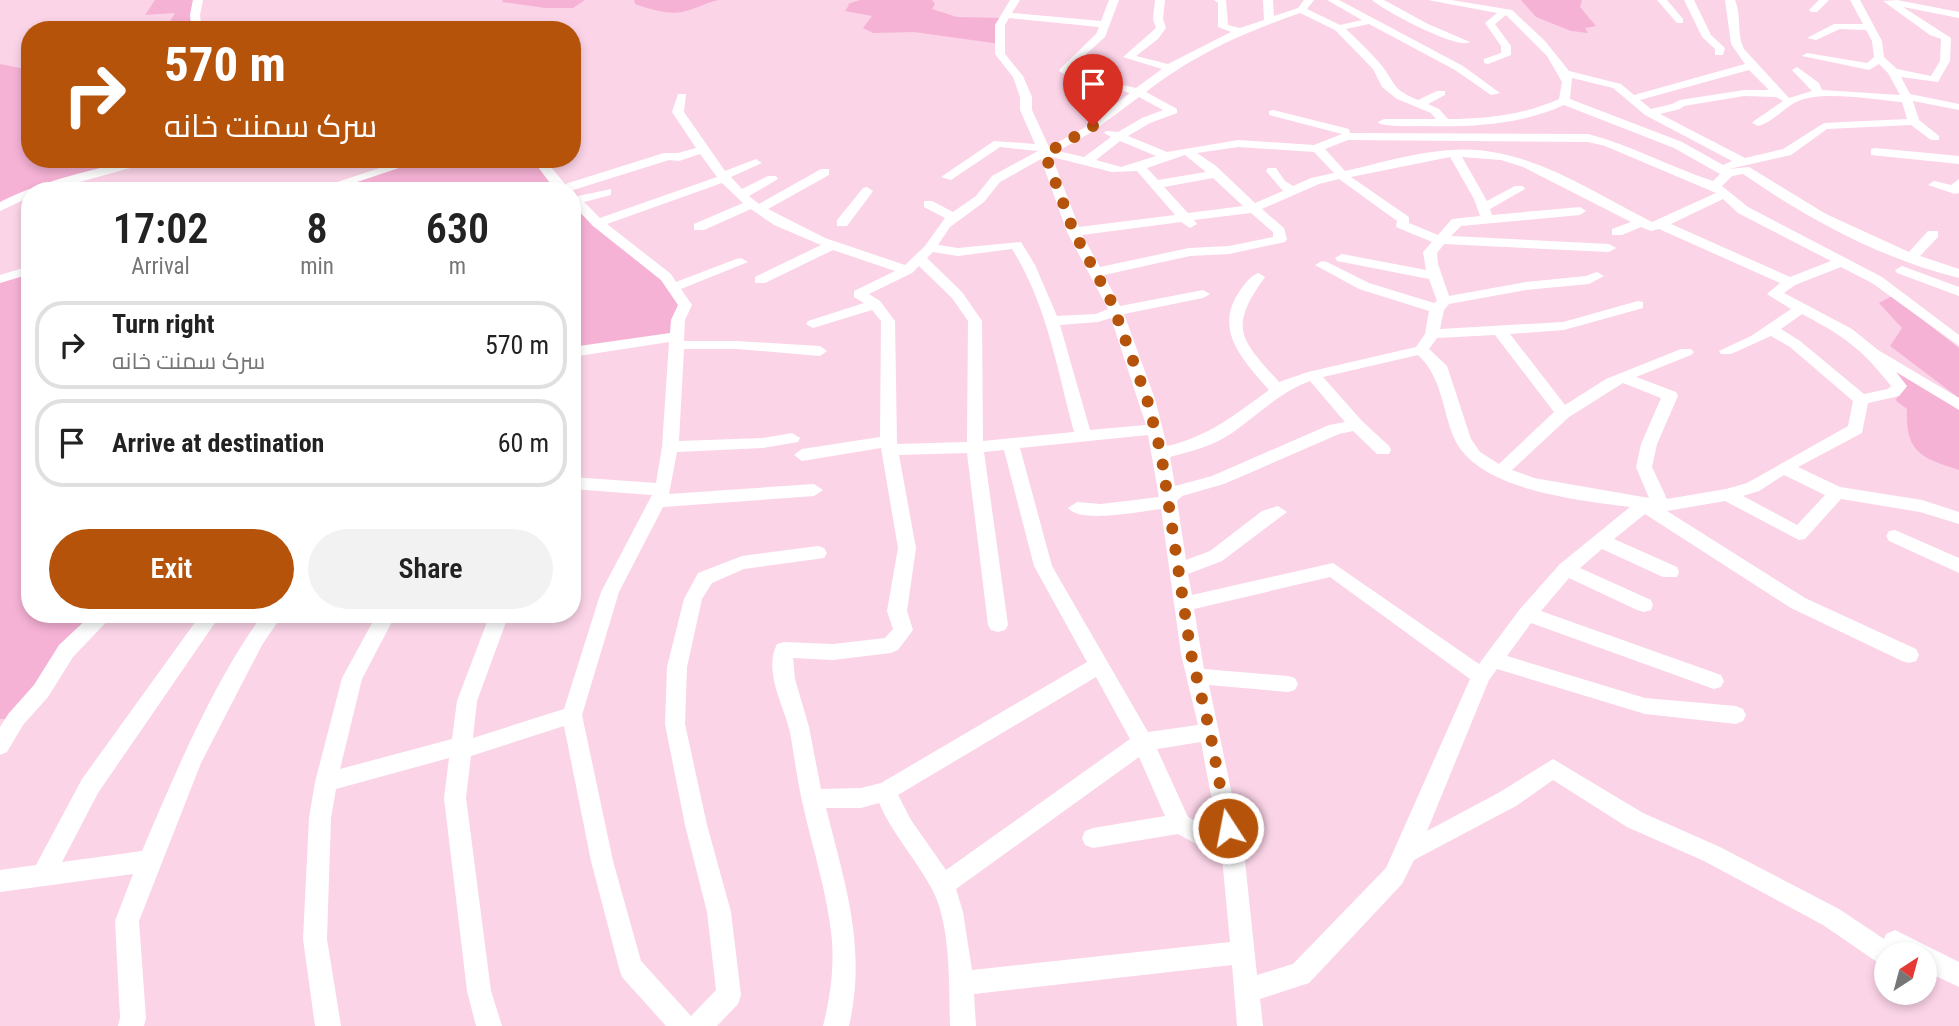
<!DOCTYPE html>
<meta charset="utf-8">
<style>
:root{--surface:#fff;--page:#f2f2f2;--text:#222;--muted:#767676;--line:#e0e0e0;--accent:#b45309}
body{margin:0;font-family:"Roboto Condensed",Cairo,sans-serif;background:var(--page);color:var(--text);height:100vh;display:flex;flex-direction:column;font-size:26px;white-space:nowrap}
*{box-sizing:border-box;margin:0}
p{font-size:23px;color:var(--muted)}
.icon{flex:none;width:38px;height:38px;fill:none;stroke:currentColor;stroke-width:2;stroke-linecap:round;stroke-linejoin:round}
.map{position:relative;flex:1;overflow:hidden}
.side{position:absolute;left:21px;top:182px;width:560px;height:441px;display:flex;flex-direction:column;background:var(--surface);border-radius:28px;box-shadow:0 4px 10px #0003}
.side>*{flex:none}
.hud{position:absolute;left:21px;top:21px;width:560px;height:147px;border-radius:28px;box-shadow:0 4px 10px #0003;background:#b45309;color:#fff;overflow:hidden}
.needle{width:46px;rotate:36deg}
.tools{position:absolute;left:1874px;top:942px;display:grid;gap:14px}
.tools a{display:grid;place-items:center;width:63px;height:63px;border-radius:50%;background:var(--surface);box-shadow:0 4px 10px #0003;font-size:35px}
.pin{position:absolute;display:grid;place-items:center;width:60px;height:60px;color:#fff;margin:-72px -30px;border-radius:50% 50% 50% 0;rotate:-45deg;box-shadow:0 0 7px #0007}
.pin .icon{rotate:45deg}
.me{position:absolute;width:77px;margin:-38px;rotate:349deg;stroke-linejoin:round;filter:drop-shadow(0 0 5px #0008)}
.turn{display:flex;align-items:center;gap:24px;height:147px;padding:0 28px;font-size:32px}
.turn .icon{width:91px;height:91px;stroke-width:2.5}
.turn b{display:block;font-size:49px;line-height:60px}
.eta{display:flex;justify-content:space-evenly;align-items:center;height:119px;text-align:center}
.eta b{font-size:42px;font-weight:600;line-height:49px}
.action{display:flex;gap:14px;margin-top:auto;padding:14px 28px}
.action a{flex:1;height:80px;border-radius:42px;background:var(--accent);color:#fff;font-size:28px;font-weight:600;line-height:80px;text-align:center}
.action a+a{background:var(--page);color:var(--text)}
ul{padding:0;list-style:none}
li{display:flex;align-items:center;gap:21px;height:88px;margin:0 14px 10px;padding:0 14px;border:4px solid var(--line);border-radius:28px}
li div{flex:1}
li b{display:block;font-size:26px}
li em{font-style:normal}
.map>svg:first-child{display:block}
</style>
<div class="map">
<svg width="1959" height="1026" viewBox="0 0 1959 1026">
<rect width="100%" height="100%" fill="#fbd4e8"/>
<g fill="#f6b2d5">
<polygon points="155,0 193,0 190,16 191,30 162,30 165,29 175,13 145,15"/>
<polygon points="503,0 585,0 573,8 545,8 502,2"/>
<path d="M634,0H719C707,2 698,8 686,11C671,16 650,9 635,4Z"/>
<polygon points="860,0 932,0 935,4 932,9 957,17 1004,18 1000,44 914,32 873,33 863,28 872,16 845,11 849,5 848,4"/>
<polygon points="1521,0 1582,0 1580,7 1596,26 1585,28 1588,33 1571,31 1536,17"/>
<polygon points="0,64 30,70 30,159 145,159 35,187 0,203"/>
<polygon points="420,159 531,159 538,162 563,191 316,191"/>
<polygon points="572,197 643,260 685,305 677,336 572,352"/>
<polygon points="30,270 30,614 105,614 16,719 0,719 0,279"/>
<polygon points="1892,296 1959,348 1959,398 1890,346 1902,328 1879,303"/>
<path d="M1887,363L1925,385L1959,410V470C1922,458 1905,453 1907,409L1895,400L1906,388Z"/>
</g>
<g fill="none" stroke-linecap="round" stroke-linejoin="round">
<g fill="#fff" fill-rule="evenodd">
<polygon points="193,0 203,0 200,15 202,30 192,30 190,15"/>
<path d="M1010,0H1020L1012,13L1101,21L1109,0H1119L1105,37L1064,74L1059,71L1060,69L1096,34L1099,27L1009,18L1005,25V54L1023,76L1032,97V110L1049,147L1084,128L1130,93L1081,80V76L1136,88L1162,69L1123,57L1156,28L1153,19L1155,0H1165L1163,19L1166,28L1158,39L1136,56L1168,64L1231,32L1218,27V3L1214,0H1226L1228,25L1240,28L1264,20L1263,0H1273L1274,16L1298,8L1304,0H1314L1307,9L1340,25L1362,20L1327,0H1339L1463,66L1500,93L1491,95L1455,70L1369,24L1346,29C1358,41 1372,53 1382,66C1397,86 1392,89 1418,100L1437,91H1445V95L1428,104L1439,109L1448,119C1487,119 1523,115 1559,99L1562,82L1547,56L1506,15L1495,24L1511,46V55L1488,64L1484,63V59L1501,53V46L1485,23L1497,13L1428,0H1451L1512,10L1545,41L1569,71L1621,84L1634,95L1745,64L1731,44L1725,0H1735C1742,16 1736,33 1744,49L1789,98L1812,91L1792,70L1797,67L1819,83L1822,90L1900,95L1888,73L1879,64L1869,70L1802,56L1807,53L1867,63L1874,57L1872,41L1866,30L1840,29L1816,40L1807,38L1834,24H1863L1850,0H1860L1882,41L1884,57L1897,69L1931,76L1940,61L1941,39L1930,35L1883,1L1897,0L1959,12V18L1903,7L1951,38L1950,61L1938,82L1901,77L1910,94L1959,104V110L1913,101L1919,120L1939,136V140H1931L1911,125L1827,129L1791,155L1729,169L1749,167L1826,214L1909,252L1928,231H1938V237L1920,256L1959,269V278C1882,259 1808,219 1743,174L1732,176L1722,186L1748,207L1882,277L1959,335V346L1872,283L1841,267L1795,285L1784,293L1852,329L1878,350L1959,398V410L1896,372L1907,386L1899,396L1868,403L1862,433L1798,467L1840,487L1922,500L1959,512V524L1920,512L1841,499L1805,539L1799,540L1725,501L1667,511L1805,598L1916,649L1919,655L1916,661L1909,663L1902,661L1791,608L1645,514L1614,539L1677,567L1679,572L1677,577H1663L1602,549L1580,568L1651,600L1653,605L1651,610L1644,612L1637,610L1569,578L1541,611L1721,675L1724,681L1721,687L1714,689L1531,623L1507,656L1645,698L1736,706L1743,709L1746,715L1743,721L1736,724L1645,714L1497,669L1489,680L1427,831L1500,792L1553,759L1643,813L1720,847L1839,909L1884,939L1886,934L1895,930L1959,962V987L1925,971V954H1886V966L1877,962L1823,925L1704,861L1627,827L1553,780L1516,806L1414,860L1402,884L1309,983L1260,999L1263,1026H1237L1232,965L974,994L976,1026H950C949,987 951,926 933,891C917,860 893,835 879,803L861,808H826C845,884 867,948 849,1026H823C830,998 834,971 832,941C828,894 812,847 802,801C797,778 794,755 790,732C784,706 763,671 777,644L784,642L833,644L885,638L893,629L887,611L898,548L881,448L802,461L794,455L802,449L880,437L881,321L872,310L813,328L806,324L808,321L864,303L854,297V291L895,271L833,250L765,283H755V277L821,245L774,225L751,209L704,230H694V224L743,203L722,183L607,224L671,274L676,282L736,259L741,258L748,262L681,289L692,305L685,320L684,341H737L820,346L827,351L820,356L737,349H684L679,441L763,438L792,433L800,438L798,442L763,448L677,452L669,494L814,484L823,490L814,496L663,507L619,592L582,715L613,861L641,961L691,1016L716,990L707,912L685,825L665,724L667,667L684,599L698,573L742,556L818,546L824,548L827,553L824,558L744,569L712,583L702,599L687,667L685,724L707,825L731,912L741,995L738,1004L717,1026H666L622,977L619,968L591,861L564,726L471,756L466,798L491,991L502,1026H476L467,991L444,798L449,758L336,789L331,818L327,939L341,1026H315L303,939L309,818L315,782L342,678L377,614H396L362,679L340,769L452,739L457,701L490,614H509L477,701L473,738L564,709L601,592L652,495L572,489V477L656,483L662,447L669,342L572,357V347L670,333L671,320L678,305L661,280L593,226L572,204V193L578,196L611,189V195L584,202L600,218L717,177L700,154L679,161L669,160L570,191H556L538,167L525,159L546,161L565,184L664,153H678L696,148L672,112L678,94H686L684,112L725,171L756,159L762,163L731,177L742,189L768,176H776L778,179L749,196L759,204L821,169H829V175L768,209L825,238L905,265L925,246L945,218L924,207V201H932L953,212L976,196L992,176L1038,151L1000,147L951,180L941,177L994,141L1035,144L1020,110V97L1013,77L995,54V25ZM1300,13L1335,30L1373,69L1382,87L1397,99L1431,113L1436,119H1384L1378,122L1380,124C1394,127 1410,126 1424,126C1472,127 1520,125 1564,105L1674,148L1720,174L1713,181C1670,167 1631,145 1588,134L1350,133L1349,129L1273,110L1269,111V115L1342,134L1314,145L1238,140L1167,152L1128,136L1150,123L1177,113V109L1146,92C1197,53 1241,34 1300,13ZM1749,70L1769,90H1744L1680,100L1672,104L1651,109L1640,100ZM1572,78L1613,88L1645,115L1732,161L1723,165L1682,142L1570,99ZM1744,96L1776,97L1783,101L1754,121L1752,123L1758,126C1773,122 1782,110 1794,103C1819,89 1874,100 1902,102L1907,119L1824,123L1783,149L1745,158L1660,114L1680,109L1684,106ZM1139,97L1163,110L1142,118L1118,132L1106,131L1104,133L1111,137L1084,157L1058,151L1092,132ZM1348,140L1588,142L1605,146L1716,193L1652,222C1590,191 1524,144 1451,150C1416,152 1380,163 1345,171L1325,149ZM1120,141L1156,156L1121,167L1096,160ZM1238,147L1314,152L1334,173L1311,178L1293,186L1285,181L1276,168H1268L1266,171L1283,191L1255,203L1216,166L1197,153ZM1185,155L1206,172L1158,180L1147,168ZM1052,157L1112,172L1137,171L1175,215L1079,227ZM1450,157L1474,199L1480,216L1452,219L1438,235L1409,223V217L1351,177ZM1462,157L1501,160L1523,167L1631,222L1612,229V235H1622L1641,227L1651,231L1659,229L1780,283L1767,294L1791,309L1751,336L1719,351L1721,354H1731L1771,336L1790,347L1853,401L1848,426L1747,483L1726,489L1667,499L1652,467L1657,444L1678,396L1676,392L1636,377L1691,355L1694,352L1691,349H1681L1606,379L1565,405L1510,334L1564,330L1643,308V302L1638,301L1563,322L1440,329L1444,310L1449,304L1526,290L1589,284L1604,276L1597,272L1586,276L1526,282L1449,296L1438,264L1437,253L1444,244L1609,252L1616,248L1609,244L1451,236L1461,226L1580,215L1586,211L1580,207L1492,215L1490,209L1525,189L1523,186H1515L1487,201ZM1041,159L1067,232L1108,309L1096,314L1057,316L1035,265L1021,242L958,248L938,245L950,227L984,202L1000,182ZM1213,178L1243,206L1188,213L1164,187ZM1339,179L1397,221L1396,227L1432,242L1423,252L1426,270L1342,254L1335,258L1337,261L1429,279L1437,301L1434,303L1369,283L1327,262L1322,261L1315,265L1359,289L1429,311L1425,334L1416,347L1308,372L1279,382C1240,339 1228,328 1265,277L1258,273C1250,276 1244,285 1239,292C1213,331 1244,361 1269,390C1236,414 1208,437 1167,446L1155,399L1124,314L1203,298L1210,294L1203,290L1120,306L1104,275L1190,256L1229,254L1285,242L1287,239L1284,228L1262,209L1319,184ZM1723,199L1738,213L1831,261L1790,277L1671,224ZM1251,213L1273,232V237L1229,246L1189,248L1100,267L1082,235L1181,222L1190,228L1197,224L1194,220ZM1012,249C1047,305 1057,369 1074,432L983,441L982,321L962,292L927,258L933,252L958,256ZM919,266L952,298L968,321L967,442L897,444L895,321L880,301L869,294L912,273ZM1802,314C1844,336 1862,349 1891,386L1888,389L1864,394L1800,341L1781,329ZM1111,318L1146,425L1090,430L1060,325L1098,322ZM1495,335L1554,412L1499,464L1480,452L1471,439L1447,366L1429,349L1437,338ZM1418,355C1442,377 1442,409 1454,438C1478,491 1579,500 1630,507L1560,564L1520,609L1479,664L1333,563L1192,595L1188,574L1222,561L1287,512L1278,506L1262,511L1210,551L1186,560L1177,501L1182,496L1224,484L1339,434L1353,431L1377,454H1389L1391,450L1389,446L1362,421L1323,377ZM1310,381L1345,422L1329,425L1212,476L1175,486L1170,457C1192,451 1213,446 1232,433C1258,415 1280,392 1310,381ZM1623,383L1661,398L1641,444L1636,467L1649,498L1534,478L1512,470L1569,417ZM1148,435L1159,497L1101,504L1077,502L1068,508C1080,524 1142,511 1161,509L1181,654L1198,725L1148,732L1052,566L1020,448ZM1004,450L1034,566L1087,662L881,783L861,788L821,789L809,727L795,679L793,658L833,660L891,653L898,650L913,630L907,611L916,548L899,455L967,453L988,625L991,630L998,632L1005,630L1008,625L984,452ZM1784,475L1825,495L1797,525L1743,496L1759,491ZM1330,577L1470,679L1386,868L1293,964L1257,975L1244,852L1209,685L1288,692L1295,690L1298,684L1295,678L1288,676L1204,669L1194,609ZM1096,677L1130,739L946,870L911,820L898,795ZM1201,742L1218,833L1188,817L1157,749ZM1139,757L1165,816L1093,828L1085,831L1082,838L1085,845L1093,848L1178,834L1222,858L1230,942L972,970L963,912L956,889Z"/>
<path d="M1372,0H1384L1428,24L1470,42C1457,50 1385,11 1372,0Z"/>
<polygon points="1657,0 1667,0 1683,19 1683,23 1677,23"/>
<polygon points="1684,0 1694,0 1711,35 1725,48 1723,55 1715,55 1715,49 1702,37"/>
<polygon points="1819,0 1829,0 1817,12 1811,12 1809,10"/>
<polygon points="1875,148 1959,156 1959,164 1871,155 1871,149"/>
<path d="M139,159H163L47,191H30V197L0,211V202C44,180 91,170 139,159Z"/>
<polygon points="407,159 426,159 330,191 310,191"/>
<polygon points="1959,179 1959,193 1955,194 1928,185 1934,181 1951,185"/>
<polygon points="867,187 873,191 871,194 847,226 837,226 837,220 863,188"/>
<polygon points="30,266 30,274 0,283 0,275"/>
<polygon points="1902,266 1959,287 1959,296 1897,273 1895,270"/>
<polygon points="1895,530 1959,558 1959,573 1889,541 1886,536 1889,531"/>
<polygon points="92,614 114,614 73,657 48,697 23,725 7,752 0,755 0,727 9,713 34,685 59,645"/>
<path d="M201,614H221L98,793L62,862L142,851C175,774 213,682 263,614H283L262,645L201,763L139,921L146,1018L144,1026H118L120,1018L115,921L133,874L0,892V870L36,865L82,779Z"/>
</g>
</g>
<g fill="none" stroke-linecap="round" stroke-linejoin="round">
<polyline stroke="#b45309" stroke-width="12" stroke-dasharray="0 21.6" points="1093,126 1045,154 1074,232 1112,303 1147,399 1161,453 1191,654 1210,732 1228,828"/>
</g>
</svg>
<div class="tools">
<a><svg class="needle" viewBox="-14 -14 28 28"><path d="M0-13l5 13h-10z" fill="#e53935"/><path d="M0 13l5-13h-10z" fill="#767676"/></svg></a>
</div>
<div class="pin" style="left:1093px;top:126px;background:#d93025"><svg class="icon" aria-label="arrive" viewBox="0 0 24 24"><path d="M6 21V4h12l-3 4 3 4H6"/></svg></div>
<svg class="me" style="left:1228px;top:828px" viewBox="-20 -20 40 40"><circle r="17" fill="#b45309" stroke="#fff" stroke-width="3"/><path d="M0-11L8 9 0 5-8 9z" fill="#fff"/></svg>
<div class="hud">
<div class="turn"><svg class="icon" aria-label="right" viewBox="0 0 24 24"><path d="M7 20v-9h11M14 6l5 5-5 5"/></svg><div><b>570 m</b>سرک سمنت خانه</div></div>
</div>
<section class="side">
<div class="eta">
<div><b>17:02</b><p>Arrival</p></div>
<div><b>8</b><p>min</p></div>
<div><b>630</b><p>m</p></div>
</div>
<ul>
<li><svg class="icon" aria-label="right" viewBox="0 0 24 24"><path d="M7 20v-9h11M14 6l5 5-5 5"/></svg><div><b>Turn right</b><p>سرک سمنت خانه</p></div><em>570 m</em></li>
<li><svg class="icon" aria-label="arrive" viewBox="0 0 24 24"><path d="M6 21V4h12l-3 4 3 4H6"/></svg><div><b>Arrive at destination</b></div><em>60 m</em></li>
</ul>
<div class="action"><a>Exit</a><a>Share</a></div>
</section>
</div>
